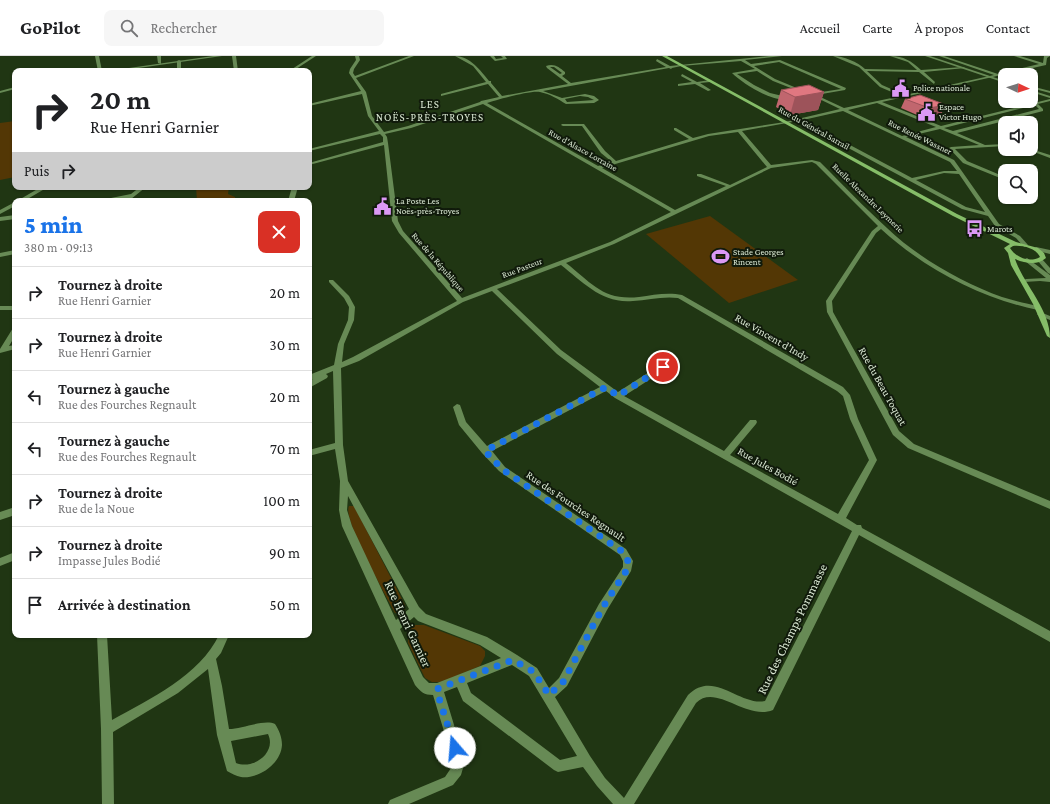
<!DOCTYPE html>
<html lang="fr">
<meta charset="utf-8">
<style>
:root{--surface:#fff;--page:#f6f6f6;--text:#202124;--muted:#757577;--line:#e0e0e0;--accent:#1a73e8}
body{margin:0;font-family:"Crimson Pro",serif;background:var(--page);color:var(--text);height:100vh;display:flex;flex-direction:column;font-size:15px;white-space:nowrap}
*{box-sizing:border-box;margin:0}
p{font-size:13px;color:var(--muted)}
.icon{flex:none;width:22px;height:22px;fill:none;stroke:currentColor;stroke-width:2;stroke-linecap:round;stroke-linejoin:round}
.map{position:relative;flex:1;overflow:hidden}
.details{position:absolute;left:12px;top:142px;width:300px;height:440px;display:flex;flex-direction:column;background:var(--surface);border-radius:8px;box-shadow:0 1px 3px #0004}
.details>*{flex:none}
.guide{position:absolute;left:12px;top:12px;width:300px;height:122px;border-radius:8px;box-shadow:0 1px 3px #0004;background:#fff;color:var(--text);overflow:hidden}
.needle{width:26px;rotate:94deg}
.tools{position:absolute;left:998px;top:12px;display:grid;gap:8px}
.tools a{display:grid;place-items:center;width:40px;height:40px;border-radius:8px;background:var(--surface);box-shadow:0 1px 3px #0004;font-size:20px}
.pin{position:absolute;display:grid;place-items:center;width:34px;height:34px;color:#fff;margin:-17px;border:2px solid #fff;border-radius:50%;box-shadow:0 1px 4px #0007}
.me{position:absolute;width:44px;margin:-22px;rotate:342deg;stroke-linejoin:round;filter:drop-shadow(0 0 3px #0008)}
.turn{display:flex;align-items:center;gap:14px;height:84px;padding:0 12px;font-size:18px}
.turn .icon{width:52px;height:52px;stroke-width:2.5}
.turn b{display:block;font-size:28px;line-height:34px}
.then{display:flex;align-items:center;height:38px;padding:0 12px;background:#0003;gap:8px;font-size:15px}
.round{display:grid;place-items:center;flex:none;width:42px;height:42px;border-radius:8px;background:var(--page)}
.overview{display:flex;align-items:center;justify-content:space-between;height:68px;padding:0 12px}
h1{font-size:24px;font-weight:800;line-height:30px;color:var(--accent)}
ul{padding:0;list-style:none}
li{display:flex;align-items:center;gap:12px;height:52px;padding:0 12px;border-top:1px solid var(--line)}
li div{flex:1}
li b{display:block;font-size:15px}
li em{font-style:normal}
header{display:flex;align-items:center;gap:24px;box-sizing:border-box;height:56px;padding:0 20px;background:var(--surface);border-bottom:1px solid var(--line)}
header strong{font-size:19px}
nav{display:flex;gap:22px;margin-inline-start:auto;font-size:14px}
.search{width:280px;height:36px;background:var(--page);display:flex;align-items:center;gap:10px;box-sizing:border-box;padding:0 14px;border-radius:8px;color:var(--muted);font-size:15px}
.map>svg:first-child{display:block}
</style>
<header>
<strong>GoPilot</strong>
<div class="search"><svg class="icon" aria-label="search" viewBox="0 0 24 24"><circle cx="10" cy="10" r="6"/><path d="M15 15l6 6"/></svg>Rechercher</div>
<nav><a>Accueil</a><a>Carte</a><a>À propos</a><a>Contact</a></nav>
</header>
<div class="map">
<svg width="1050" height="748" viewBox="0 0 1050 748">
<rect width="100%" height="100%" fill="#203613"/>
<g fill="#533705">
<polygon points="15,65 15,121 0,124 0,67"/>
<polygon points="196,131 229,131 228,138 235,141 235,145 197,145"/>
<polygon points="710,160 798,224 729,247 646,178"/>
<path d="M349,450H354L405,549V555L402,558L395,557C387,541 342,463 349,450Z"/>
<polygon points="414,569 424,569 480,590 485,595 485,600 480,610 442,626 432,626 425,622 408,587 409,575"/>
</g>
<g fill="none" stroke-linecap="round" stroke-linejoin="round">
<g fill="#678a55" fill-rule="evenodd">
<polygon points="95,0 99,0 102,15 98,15"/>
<polygon points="157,0 161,0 161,8 158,7"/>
<polygon points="232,0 236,0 238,15 234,15"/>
<path d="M355,0H359L360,4L354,13L353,17L355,20L409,0H414L356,22L366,36L372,60L384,76L408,70L480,46L481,45L499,41L488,28L441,40V38L486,26L473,10L455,0C470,0 481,15 489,25H491V27L502,40L568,28L547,12L546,10C554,7 559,11 565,16V18L562,20L571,27L666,11L656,5L657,3L670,10L769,0H782L745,4L751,8L780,4L846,32L845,34L816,39L844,52L901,40L880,31L859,11L833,0C843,0 858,6 865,13L917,14L908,6L890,0C904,0 911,5 921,14L963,11L965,12L924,16L935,26L934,28L919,16L867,15L882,29L905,39L994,19L939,0H944L998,18L1039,8L1014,0H1020L1043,7L1044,0H1050L1047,2L1046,9L882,46L941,70L1050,43V45L1038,48L1043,53V55L957,77L985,89L1005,88V90L955,93L967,105L1005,121V124L963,107L949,92L951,91L979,89L940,73L906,81L954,104L999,168L1020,180L1028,189L1025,191L1023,190L1016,182L995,170L988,160L962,153L798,65L742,75L771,109L812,104L820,106C842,128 865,152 887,172C917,201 963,227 1002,241C1014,245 1027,247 1040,251V253L1038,254C980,242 925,213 881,173L876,177L832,245L833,256L899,375L914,388L1050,445V453L908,392L893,379L827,256L826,245L872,175L878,170L816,108L812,106L771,112L614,188L566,207C592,227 603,245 639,241C653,239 668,236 682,239L843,331L850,339L858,363L877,404L846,462L857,469H861L862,472L1050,575V586L859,479L773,654C746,665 716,627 696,647L634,748H613L597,730L583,711L558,716L554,714L463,645L457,631L444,636L465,705L461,719L453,729L409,748H388L390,744L445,721L451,712L453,705L433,639C424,639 421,636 415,629L342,470L339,454L340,425L335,393L309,400V394L335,387L333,315L326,318L328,320L327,322L309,332V326L313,323L309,325V319L334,309L338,288L348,264L349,251L344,242L329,226V224H333L349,240L355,251L354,264L344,288L342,306L353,301L457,245L399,177L392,165L384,89L309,109V107L383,86V81L380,78L309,95V93L379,75L368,60L362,38L309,50V48L361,35L349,17L350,13L356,4ZM741,5L755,13L732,17C743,28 776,49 791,42L770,37L754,29L737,18L757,15L773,25L801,36L804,35L775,23L754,10L779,6L841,33L815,37L811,39L840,53L785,66L708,78L693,82L676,72H674V74L689,83L616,105L605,95L584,68H562L561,69L563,70H582L601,97L612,106L598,110L487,47C496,44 531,34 540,36C550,38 558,43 566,48L594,47L599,44L594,40L585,38L562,42L543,35L669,12L671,13L672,12L681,10ZM550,11H554L562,17L560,18ZM580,40L588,41L594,44L567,46L565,43ZM877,47L936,71L902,80L848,54ZM483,48L671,156L610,186L462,242L403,175L398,165L388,87L387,81L385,78L411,72ZM1035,49L1039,53L953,75L944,72ZM843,55L950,106L957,115H944L912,122L803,64ZM738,76L767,111L730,129L701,118H697V120L726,130L675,154L602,112L709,80ZM944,117L959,118L985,156L966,151L916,124ZM561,209C583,226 602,248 633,245C648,244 663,240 678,242L837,335L843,340L850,363L869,404L838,458L730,399L756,368L757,366L756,364H750L724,395L624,340L666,313L667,311L666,309H660L618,336L561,294L497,233ZM492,235L557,298L600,331L487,390L466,366L460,349L457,348L453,351L459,369L482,397L499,415L620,499L623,505V511L599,548L559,622L549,632L537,612L517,599L487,581L426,558L419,551L348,425L343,389L341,312L359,305L463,246ZM606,335L615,342L852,475L765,645C739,650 714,613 688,639L624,742L605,722L590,700L555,641L567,630L607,554L631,515L633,505L626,493L505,411L492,395ZM348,440L409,553L396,564L352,470L347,454ZM414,561L418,565L480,589L501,602L437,627H429L423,621L400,573ZM512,609L529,620L577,700L560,704L471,637L467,627Z"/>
<polygon points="490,0 494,0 496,3 503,2 501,0 505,0 507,3 495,5"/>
<polygon points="179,4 181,5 181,15 177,15 177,5"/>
<polygon points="682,18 697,26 710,24 710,26 700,27 711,34 708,35 695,28 678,30 678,28 692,26 681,20"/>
<polygon points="1031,30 1050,35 1050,37 1031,32"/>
<polygon points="1026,93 1031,93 1050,99 1050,102"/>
<polygon points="140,131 146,131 131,143 127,143 127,142 108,145 96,145 131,138"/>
<polygon points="292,131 298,131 294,145 288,145"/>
<polygon points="15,159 15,163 0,165 0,161"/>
<polygon points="15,194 15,198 0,201 0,197"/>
<rect x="0" y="250" width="15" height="4"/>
<polygon points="1040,256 1050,260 1050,264 1038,259 1037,258"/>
<polygon points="13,272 15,272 15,280 9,290 15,289 15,293 0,297 0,293"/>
<polygon points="15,451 15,459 0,464 0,456"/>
<polygon points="15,496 15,504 0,510 0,502"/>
<path d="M97,579H107L112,664C150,643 200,619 219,579H229L221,597L216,603L222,630L229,673C242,673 264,663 275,668C279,674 282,681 282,689C281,707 260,723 241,721C236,720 231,717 227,715L217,679L208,613L178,637L113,676L114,748H102L101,673ZM268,678C277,697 253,714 236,707L231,685Z"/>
</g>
<g fill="#678a55" fill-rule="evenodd">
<polygon points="213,0 222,0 118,15 108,15"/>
<polygon points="312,0 316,0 293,15 289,15"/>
<polygon points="925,0 930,0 1005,25 1005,27"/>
<polygon points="15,31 15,33 0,37 0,35"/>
<polygon points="1031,34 1050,40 1050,42 1031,36"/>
<polygon points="41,131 48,131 24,145 17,145"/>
<polygon points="15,146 15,150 0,158 0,154"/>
<polygon points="1036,191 1050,194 1050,198 1034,194 1033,193"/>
<polygon points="1027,202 1050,219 1050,226 1040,225 1024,226 1024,224 1026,223 1046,222 1025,205 1025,203"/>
<polygon points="1040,202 1042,203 1050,212 1050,218 1048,217 1037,204"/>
</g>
<path fill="#85bd68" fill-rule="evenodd" d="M662,0H667L957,158L1016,186L1038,192L1044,197L1046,202C1037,210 1025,207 1015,203C1024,229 1050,253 1050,282L1047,280L1033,248L1011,209L1008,197L1004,192L1010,188L953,160ZM1013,190C1022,189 1036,192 1040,201C1030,207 1016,202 1010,192Z"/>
</g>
<g fill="#c1666e">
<polygon points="781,34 824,36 818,54 790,59 776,51"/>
<polygon points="905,43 946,49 941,58 924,62 901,52"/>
</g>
<g fill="#9d535a">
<polygon points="824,36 818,54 790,59 795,41"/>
<polygon points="946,49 941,58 924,62 929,52"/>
</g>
<g fill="#e07780" stroke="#9d535a">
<polygon points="809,29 824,36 795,41 781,34"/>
<polygon points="920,39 946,49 929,52 905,43"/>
</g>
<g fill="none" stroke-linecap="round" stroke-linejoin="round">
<polyline stroke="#1a73e8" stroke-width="7" stroke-dasharray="0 12.6" points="455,692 439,642 437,633 513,604 534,616 549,639 563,626 603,551 628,512 628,505 623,496 502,413 485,395 606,331 618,340 663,311"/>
</g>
<defs>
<symbol id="civic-bare" viewBox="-9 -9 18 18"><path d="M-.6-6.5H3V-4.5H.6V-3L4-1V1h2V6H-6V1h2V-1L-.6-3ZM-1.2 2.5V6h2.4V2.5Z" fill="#db99f5" stroke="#101a0b" stroke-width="2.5" paint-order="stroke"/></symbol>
<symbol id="bus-bare" viewBox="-9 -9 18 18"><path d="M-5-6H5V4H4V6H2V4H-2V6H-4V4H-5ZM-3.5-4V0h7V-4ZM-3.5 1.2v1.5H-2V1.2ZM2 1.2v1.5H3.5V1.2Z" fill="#db99f5" stroke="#101a0b" stroke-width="2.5" paint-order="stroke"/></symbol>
<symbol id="stadium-bare" viewBox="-9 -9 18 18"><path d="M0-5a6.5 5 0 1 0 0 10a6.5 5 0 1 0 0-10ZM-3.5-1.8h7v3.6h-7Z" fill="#db99f5" stroke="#101a0b" stroke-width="2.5" paint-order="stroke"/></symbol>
</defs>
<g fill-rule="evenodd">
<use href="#civic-bare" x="888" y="20" width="25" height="25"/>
<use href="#civic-bare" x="914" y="44" width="25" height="25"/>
<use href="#civic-bare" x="370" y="138" width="25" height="25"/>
<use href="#bus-bare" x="962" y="160" width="25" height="25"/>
<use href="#stadium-bare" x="708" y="188" width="25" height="25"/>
</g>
<g text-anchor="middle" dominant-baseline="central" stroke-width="4" stroke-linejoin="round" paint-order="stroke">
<g font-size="9" fill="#dae8d3" stroke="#101a0b" text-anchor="start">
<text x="913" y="32">Police nationale</text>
<text x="939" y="51">Espace<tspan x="939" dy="10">Victor Hugo</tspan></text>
<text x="396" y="145">La Poste Les<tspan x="396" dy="10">Noës-près-Troyes</tspan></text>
<text x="987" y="173">Marots</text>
<text x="733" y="196">Stade Georges<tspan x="733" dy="10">Rincent</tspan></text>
</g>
<g font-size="9" fill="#dae8d3" stroke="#101a0b">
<text transform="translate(814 72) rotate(29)">Rue du Général Sarrail</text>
<text transform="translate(920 81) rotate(26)">Rue Renée Wassner</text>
<text transform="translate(583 94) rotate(29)">Rue d'Alsace Lorraine</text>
<text transform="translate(868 142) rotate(44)">Ruelle Alexandre Leymerie</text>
<text transform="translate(438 206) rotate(49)">Rue de la République</text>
<text transform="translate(522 212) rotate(-21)">Rue Pasteur</text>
</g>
<g font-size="11" letter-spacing="1" fill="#dae8d3" stroke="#101a0b">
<text x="430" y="48">LES<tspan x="430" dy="13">NOËS-PRÈS-TROYES</tspan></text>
</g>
<g font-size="11" fill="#dae8d3" stroke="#101a0b">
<text transform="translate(772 281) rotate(30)">Rue Vincent d'Indy</text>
<text transform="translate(883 330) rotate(61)">Rue du Beau Toquat</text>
<text transform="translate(768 410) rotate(29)">Rue Jules Bodié</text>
<text transform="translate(576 450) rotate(34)">Rue des Fourches Regnault</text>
</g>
<g font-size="13" fill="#dae8d3" stroke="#101a0b">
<text transform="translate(408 568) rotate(65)">Rue Henri Garnier</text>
<text transform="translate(792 573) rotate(-64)">Rue des Champs Pommasse</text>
</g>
</g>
</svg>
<div class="tools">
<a><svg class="needle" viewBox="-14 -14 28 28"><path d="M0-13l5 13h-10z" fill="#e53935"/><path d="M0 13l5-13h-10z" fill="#757577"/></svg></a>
<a><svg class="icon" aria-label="sound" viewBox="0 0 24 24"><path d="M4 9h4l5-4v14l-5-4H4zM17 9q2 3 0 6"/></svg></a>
<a><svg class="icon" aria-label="search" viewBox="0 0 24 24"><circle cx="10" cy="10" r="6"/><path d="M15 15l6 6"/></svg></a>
</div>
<div class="pin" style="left:663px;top:311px;background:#d93025"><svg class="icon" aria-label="arrive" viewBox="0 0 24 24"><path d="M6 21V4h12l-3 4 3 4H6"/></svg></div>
<svg class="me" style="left:455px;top:692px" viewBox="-20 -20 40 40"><circle r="19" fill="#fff"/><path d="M0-13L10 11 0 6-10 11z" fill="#1a73e8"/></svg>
<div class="guide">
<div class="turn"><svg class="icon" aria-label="right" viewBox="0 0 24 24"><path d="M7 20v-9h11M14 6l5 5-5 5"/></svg><div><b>20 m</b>Rue Henri Garnier</div></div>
<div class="then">Puis<svg class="icon" aria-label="right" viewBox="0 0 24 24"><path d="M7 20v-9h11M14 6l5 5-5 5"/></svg></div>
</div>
<section class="details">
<div class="overview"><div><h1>5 min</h1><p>380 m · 09:13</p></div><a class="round" style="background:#d93025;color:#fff"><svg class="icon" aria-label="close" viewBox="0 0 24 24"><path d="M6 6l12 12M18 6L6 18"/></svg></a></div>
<ul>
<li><svg class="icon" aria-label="right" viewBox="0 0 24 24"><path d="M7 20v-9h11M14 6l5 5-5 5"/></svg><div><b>Tournez à droite</b><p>Rue Henri Garnier</p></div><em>20 m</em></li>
<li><svg class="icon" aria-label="right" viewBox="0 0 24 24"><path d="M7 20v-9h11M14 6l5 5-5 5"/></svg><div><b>Tournez à droite</b><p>Rue Henri Garnier</p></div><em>30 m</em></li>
<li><svg class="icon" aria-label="left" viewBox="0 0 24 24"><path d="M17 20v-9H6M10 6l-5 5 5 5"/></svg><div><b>Tournez à gauche</b><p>Rue des Fourches Regnault</p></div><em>20 m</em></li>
<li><svg class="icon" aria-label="left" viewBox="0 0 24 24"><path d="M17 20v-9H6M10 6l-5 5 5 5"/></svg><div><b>Tournez à gauche</b><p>Rue des Fourches Regnault</p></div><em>70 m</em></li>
<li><svg class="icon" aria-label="right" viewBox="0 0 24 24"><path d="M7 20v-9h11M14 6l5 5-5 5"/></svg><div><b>Tournez à droite</b><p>Rue de la Noue</p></div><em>100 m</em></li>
<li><svg class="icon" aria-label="right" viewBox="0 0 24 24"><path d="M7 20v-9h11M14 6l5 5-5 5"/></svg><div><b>Tournez à droite</b><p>Impasse Jules Bodié</p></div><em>90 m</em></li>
<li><svg class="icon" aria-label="arrive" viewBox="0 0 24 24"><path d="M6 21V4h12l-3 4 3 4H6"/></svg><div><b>Arrivée à destination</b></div><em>50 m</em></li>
</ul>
</section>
</div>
